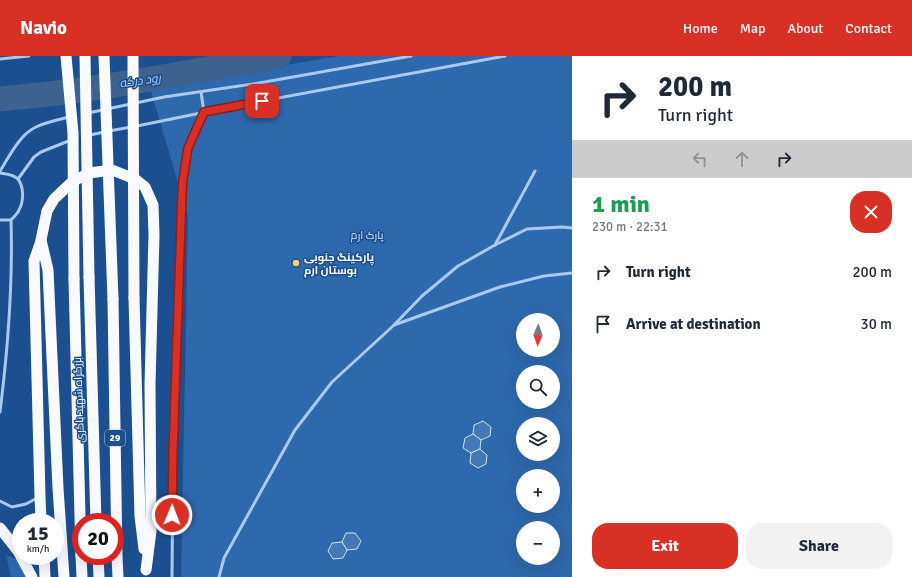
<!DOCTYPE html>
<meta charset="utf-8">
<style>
:root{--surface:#fff;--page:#f2f2f3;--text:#1f2937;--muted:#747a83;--accent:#d93025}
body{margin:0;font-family:Signika,Cairo,sans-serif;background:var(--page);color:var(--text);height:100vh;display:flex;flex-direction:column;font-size:15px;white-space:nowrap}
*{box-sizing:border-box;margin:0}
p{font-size:13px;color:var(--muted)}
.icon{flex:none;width:22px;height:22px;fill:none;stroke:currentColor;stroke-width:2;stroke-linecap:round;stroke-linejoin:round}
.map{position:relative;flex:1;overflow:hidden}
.sheet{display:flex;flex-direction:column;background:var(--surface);width:340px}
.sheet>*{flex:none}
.top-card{background:#fff;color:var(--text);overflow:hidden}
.needle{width:26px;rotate:182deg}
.fabs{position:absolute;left:516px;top:257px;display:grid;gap:8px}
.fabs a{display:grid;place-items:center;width:44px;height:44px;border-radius:50%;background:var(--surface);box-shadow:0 4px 16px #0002;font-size:20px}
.speed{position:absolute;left:12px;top:457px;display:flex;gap:8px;font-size:20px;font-weight:700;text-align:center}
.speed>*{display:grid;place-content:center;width:52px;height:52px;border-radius:50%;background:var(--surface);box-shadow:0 4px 16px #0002;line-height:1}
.speed small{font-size:10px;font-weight:400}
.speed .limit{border:6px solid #d22;background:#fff;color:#111}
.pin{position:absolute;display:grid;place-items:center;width:34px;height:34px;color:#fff;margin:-17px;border-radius:8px;box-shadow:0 2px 6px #0006}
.me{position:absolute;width:44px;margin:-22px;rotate:1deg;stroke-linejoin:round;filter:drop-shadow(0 0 3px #0008)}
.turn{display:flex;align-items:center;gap:14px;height:84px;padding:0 20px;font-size:18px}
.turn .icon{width:52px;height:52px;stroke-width:2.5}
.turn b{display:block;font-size:28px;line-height:34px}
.lanes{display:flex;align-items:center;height:38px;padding:0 20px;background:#0003;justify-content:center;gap:20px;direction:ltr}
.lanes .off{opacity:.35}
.round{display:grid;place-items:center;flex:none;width:42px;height:42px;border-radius:16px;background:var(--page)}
.headline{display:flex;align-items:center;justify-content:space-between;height:68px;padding:0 20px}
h1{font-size:24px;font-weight:800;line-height:30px;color:#1e9e55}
.button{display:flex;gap:8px;margin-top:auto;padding:8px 20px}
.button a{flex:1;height:46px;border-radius:16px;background:var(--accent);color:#fff;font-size:16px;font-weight:800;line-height:46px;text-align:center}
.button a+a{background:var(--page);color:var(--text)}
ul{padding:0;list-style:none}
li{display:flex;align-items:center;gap:12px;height:52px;padding:0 20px}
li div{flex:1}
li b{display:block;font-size:15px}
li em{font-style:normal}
header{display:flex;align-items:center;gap:24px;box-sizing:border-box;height:56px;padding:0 20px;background:var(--accent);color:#fff}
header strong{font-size:19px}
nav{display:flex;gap:22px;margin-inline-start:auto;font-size:14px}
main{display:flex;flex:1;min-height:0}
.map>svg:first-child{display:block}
</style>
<header>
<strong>Navio</strong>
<nav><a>Home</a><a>Map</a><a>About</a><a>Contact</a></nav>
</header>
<main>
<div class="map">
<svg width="572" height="521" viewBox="0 0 572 521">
<rect width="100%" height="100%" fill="#1b4f8f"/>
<g fill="#2e69ad" fill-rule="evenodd">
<path d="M339,0H572V521H181L188,160L150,32ZM523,264H553V294H523ZM523,316H553V346H523ZM523,368H553V398H523ZM523,420H553V450H523ZM523,472H553V502H523Z"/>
<polygon points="6,499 18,504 28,521 11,521"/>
</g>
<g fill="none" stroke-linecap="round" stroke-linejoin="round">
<path stroke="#3c6290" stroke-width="25" d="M0,43C94,35 186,17 279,0"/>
</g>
<g fill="#4478b7" stroke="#cfe3fa">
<polygon points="483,365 491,371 490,380 481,384 473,378 474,369"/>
<polygon points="473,378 481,384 480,393 471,397 463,392 465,382"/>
<polygon points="480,393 487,399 486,408 478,412 470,407 471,397"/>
<polygon points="346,477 355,477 361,485 357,493 347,494 342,486"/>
<polygon points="342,486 347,494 343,502 333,503 328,495 332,487"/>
</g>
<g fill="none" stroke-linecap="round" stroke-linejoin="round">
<g stroke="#a9c9ee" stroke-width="3">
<polyline points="0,3 29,0"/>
<polyline points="259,27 262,45"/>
<polyline points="88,57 164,41 259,27 411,0"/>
<polyline points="137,70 240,49 505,0"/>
<polyline points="109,75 131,71"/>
<polyline points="90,79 104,76"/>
<path d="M0,115C9,101 20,78 36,71C46,66 58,64 69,61"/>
<path d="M0,117C6,118 13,118 18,123C24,131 24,145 19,154C18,157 14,161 11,164H0"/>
<polyline points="18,123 34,101 41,96 71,84"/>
<polyline points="495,189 527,173 562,171 572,172"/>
<polyline points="394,269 500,231 544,220 572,217"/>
<path d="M0,356C8,292 13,228 11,164"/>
<polyline points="0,445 12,451 26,448 37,442"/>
<polyline points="172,521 173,396 183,123 188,92 204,56 201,36"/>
<polyline points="219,521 224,502 295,374 332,326 393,270 422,240 458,210 495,189 535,115"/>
</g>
<g stroke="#f8faff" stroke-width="11">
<polyline points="41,185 34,205 40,440 41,466"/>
<polyline points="89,221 96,466"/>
<polyline points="74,223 81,500"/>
<polyline points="134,242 140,460 144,493"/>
<polyline points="113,243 117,501 118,521"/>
<polyline points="0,472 18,495 32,521"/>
<polyline points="44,500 45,521"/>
<polyline points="81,500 82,521"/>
<polyline points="98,500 99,521"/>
<polyline points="64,521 58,432 48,214 41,184 47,155 54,143 72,126 89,117 112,114 135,123 145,131 153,149 154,179 150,328 151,475 146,514"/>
</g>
<g stroke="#f8faff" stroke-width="11">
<polyline points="66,0 73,77 74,223"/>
<polyline points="85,0 89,221"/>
<polyline points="104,0 113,243"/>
<polyline points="133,0 134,242"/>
</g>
</g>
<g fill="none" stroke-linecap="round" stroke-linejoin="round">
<defs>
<polyline id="route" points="172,459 173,396 182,138 183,123 188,92 204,56 262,45"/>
</defs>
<use href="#route" stroke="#8d1f18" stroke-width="10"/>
<use href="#route" stroke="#d93025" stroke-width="7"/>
</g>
<circle fill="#ffd166" stroke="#1b4f8f" stroke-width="1.5" cx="296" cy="207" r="4"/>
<g text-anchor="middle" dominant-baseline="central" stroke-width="3" stroke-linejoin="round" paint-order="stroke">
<rect fill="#1b4f8f" stroke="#bbcadd" stroke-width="1" x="105" y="374" width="20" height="16" rx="3"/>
<g font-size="10" font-weight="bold" fill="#fff">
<text x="115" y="382">29</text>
</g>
<g font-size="11" fill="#cfe3fa" stroke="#1b4f8f">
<text x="367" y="179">پارک ارم</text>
</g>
<g font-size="11" font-weight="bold" fill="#fff" stroke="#1b4f8f" text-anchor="start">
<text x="304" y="201">پارکینگ جنوبی<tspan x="304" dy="13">بوستان ارم</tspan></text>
</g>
<g font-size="11" fill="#fff" stroke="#1b4f8f">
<text transform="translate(79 344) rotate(-92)">بزرگراه شهید باکری</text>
</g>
<g font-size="12" font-style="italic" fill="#b5d3f5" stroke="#1b4f8f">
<text transform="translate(140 25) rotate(-8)">رود درکه</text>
</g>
</g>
</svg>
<div class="fabs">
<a><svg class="needle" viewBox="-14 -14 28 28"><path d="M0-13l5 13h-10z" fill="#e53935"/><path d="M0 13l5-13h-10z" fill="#747a83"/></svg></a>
<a><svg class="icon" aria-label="search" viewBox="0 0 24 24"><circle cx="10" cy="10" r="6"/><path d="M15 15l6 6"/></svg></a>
<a><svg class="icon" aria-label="layers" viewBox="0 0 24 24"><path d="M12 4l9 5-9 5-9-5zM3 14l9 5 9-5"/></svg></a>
<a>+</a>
<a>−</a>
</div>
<div class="speed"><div>15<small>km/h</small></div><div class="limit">20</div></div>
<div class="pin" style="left:262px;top:45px;background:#d93025"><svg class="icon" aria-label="arrive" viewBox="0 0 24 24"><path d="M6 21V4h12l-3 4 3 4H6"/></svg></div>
<svg class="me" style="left:172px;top:459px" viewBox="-20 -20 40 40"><circle r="17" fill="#d93025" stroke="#fff" stroke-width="3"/><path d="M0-11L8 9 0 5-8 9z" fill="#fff"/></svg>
</div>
<section class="sheet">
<div class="top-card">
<div class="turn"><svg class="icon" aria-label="right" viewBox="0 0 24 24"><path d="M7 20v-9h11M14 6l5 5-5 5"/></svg><div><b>200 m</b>Turn right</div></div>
<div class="lanes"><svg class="icon off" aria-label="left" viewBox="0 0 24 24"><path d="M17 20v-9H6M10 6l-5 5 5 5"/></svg><svg class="icon off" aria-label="ahead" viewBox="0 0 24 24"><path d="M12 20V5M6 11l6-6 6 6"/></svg><svg class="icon" aria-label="right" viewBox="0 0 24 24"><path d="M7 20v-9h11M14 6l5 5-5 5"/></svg></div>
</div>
<div class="headline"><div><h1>1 min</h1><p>230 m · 22:31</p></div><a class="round" style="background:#d93025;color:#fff"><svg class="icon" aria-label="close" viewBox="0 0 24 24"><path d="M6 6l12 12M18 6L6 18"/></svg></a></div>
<ul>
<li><svg class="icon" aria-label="right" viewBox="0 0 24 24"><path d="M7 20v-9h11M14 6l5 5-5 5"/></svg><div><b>Turn right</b></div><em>200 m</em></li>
<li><svg class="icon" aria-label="arrive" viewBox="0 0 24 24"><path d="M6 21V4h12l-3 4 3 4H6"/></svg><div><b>Arrive at destination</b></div><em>30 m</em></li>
</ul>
<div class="button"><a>Exit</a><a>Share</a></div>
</section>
</main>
